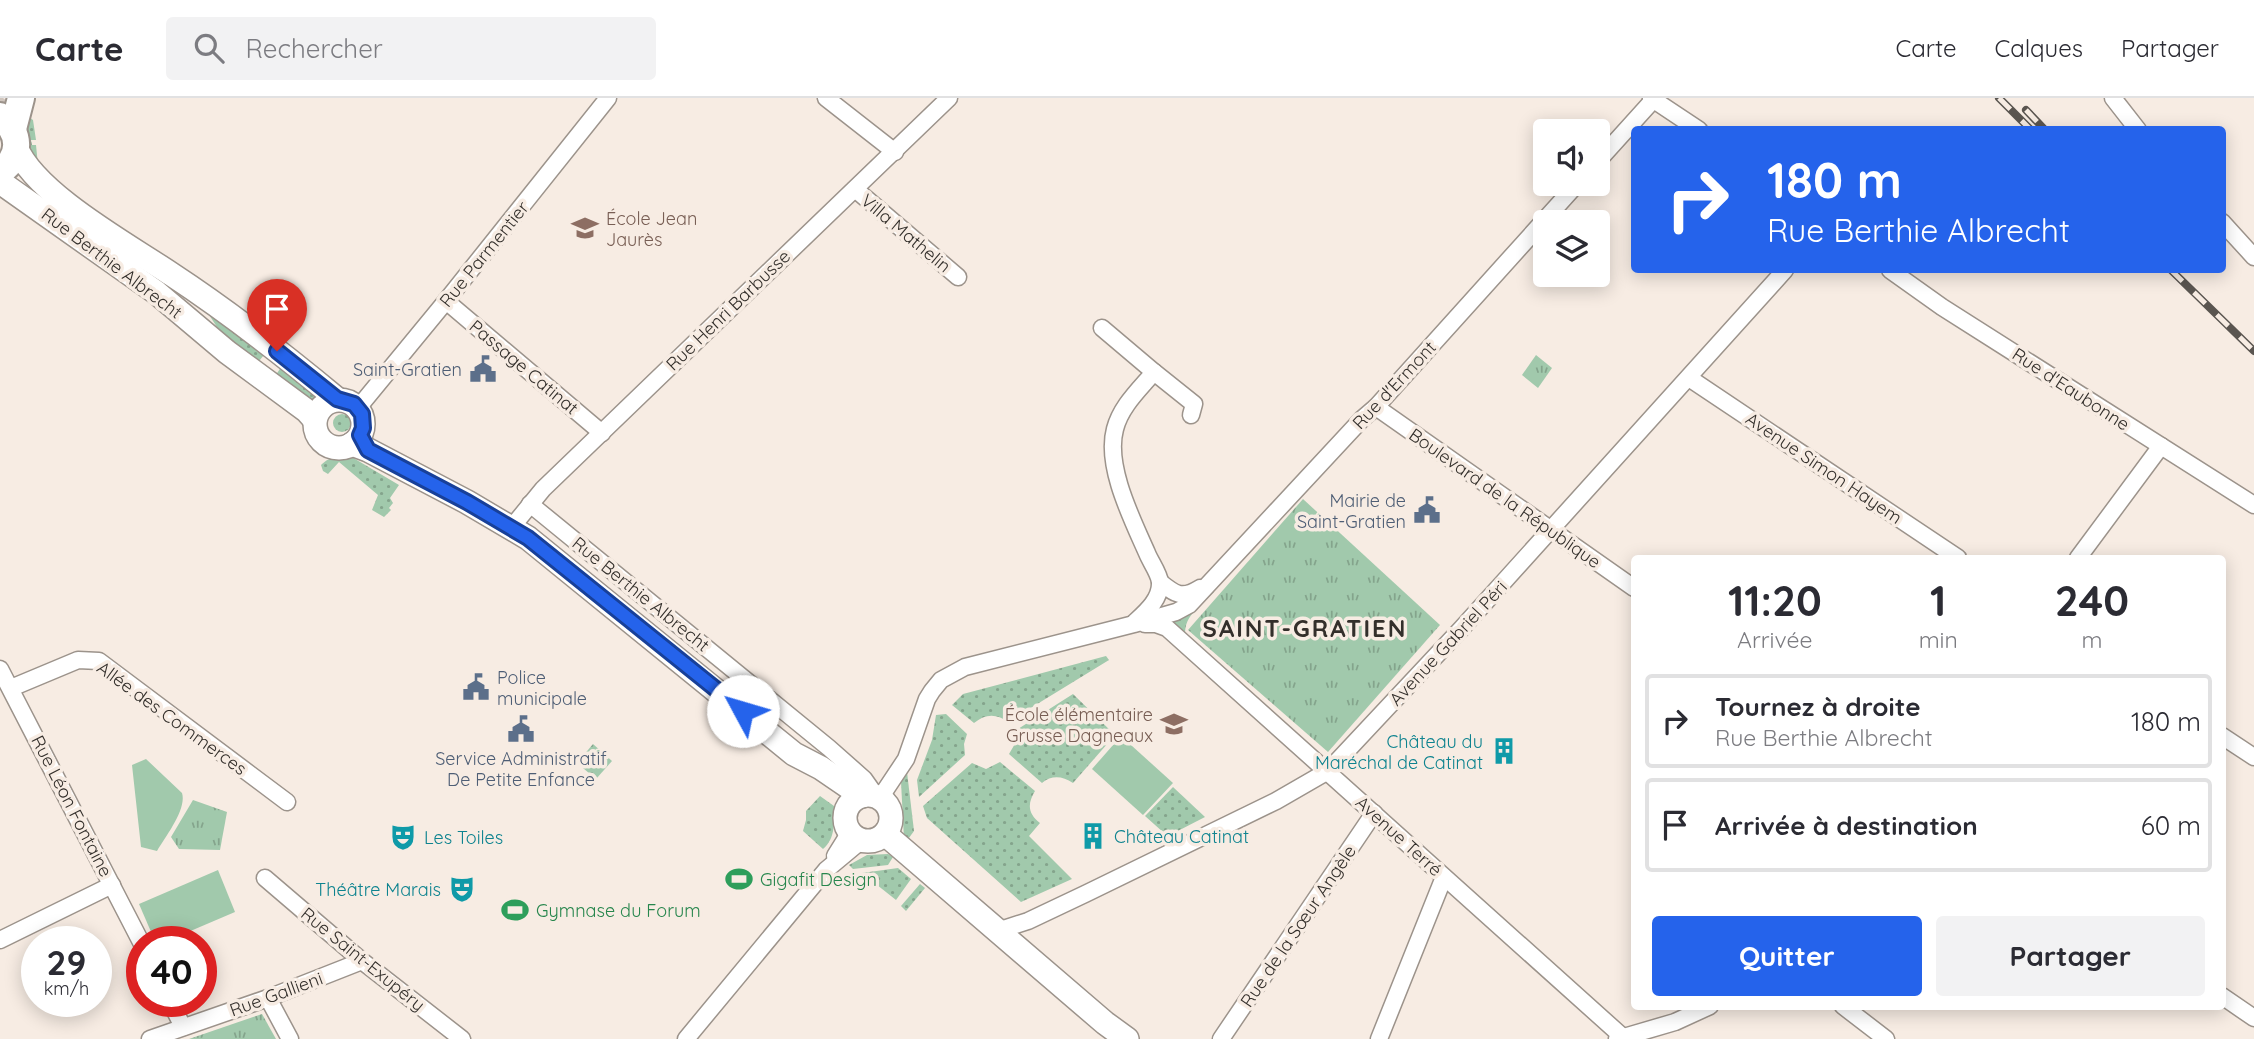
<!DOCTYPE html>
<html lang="fr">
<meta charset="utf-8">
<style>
:root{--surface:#fff;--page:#f2f2f3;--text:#2b2b33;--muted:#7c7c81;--line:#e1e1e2;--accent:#2563eb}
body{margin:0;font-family:Quicksand,sans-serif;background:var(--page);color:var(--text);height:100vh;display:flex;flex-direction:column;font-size:26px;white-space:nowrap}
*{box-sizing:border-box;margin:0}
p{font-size:23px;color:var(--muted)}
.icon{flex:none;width:38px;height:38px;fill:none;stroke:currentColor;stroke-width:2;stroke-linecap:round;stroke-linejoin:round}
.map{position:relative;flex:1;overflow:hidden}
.side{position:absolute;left:1631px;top:457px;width:595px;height:455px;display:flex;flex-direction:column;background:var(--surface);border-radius:7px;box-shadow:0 4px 18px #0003}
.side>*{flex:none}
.guide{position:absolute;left:1631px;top:28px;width:595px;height:147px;border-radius:7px;box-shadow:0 4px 18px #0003;background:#2563eb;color:#fff;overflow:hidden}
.tools{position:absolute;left:1533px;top:21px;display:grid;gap:14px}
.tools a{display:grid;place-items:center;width:77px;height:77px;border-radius:7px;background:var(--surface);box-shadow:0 4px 18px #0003;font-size:35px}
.speed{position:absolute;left:21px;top:828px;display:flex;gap:14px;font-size:35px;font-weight:700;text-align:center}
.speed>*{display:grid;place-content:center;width:91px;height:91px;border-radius:50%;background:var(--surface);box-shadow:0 4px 18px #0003;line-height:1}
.speed small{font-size:18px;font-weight:400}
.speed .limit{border:10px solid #d22;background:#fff;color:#111}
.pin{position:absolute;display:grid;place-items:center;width:60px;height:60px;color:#fff;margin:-72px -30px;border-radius:50% 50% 50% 0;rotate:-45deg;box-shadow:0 0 7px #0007}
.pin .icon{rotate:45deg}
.me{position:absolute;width:77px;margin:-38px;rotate:309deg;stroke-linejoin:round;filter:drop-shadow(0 0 5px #0008)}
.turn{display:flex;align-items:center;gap:24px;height:147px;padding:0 21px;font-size:32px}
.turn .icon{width:91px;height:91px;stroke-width:2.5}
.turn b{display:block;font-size:49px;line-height:60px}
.eta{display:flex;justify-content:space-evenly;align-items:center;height:119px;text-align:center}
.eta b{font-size:42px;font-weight:700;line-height:49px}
.button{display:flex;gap:14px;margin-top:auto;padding:14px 21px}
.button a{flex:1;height:80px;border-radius:7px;background:var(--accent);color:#fff;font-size:28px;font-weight:700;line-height:80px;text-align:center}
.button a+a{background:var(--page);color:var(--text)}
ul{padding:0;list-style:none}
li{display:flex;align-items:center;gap:21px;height:94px;margin:0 14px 10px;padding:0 7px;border:4px solid var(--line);border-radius:7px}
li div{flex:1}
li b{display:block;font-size:26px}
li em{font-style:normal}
header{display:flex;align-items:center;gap:42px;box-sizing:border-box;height:98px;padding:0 35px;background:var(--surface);border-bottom:2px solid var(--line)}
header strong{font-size:33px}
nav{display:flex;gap:38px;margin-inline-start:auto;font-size:24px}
.search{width:490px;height:63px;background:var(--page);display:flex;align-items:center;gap:18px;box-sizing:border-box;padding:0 24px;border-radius:7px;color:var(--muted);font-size:26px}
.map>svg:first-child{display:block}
</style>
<header>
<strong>Carte</strong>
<div class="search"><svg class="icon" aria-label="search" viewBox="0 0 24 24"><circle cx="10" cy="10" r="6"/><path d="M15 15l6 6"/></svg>Rechercher</div>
<nav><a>Carte</a><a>Calques</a><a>Partager</a></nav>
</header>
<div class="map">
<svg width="2254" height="941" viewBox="0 0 2254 941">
<defs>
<pattern id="grass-dots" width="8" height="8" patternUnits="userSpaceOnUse" patternTransform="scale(1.75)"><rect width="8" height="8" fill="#a1c9ac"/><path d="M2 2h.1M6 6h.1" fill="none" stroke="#84a48c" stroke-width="1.8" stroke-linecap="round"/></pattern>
<pattern id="park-tufts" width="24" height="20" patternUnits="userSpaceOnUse" patternTransform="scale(1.75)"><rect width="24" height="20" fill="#a1c9ac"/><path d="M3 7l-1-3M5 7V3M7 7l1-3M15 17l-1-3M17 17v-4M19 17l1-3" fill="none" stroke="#84a48c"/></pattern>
</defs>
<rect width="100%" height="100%" fill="#f7ece3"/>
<g fill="url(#grass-dots)">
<polygon points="25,16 33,22 36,42 31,42 32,47 36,47 38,67 27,49"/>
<polygon points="200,203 268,252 255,268 228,246"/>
<polygon points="284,265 327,299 317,311 273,281"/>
<circle cx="342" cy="325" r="9"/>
<path d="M350,358L399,387L390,400L393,405L389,410L391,412L384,419L372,412L378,397L339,364L328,376L323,373L321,367C328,360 332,359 341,362Z"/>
<path d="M1211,492L1214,494C1201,507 1181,520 1186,540L1168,527L1170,521L1190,516Z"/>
<path d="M1106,558L1109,562L1008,624C996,615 985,616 974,625L952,607L963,596Z"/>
<path d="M1073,596L1115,637L1073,685C1062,678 1052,677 1042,685L1009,656L1016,644L1015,633Z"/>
<polygon points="946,616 967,636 964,646 965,657 919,699 917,682 932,642 936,617"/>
<polygon points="593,646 612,663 596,681 577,665"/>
<path d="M1000,664L1035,693C1027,706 1028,716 1040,725L1029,738L1072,781L1021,804L927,720L923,708L972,665L986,671Z"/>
<polygon points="907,674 914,733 906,744 904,741 901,684"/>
<polygon points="1173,689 1205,719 1170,737 1164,735 1145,718"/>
<path d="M820,698L834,708C834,724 836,740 823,751L803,733L806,722V713Z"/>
<polygon points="888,756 893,759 888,767 853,771 849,767 867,757"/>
<polygon points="898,770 911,781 896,802 862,775"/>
<polygon points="920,786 925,790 906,813 901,808"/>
</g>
<g fill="url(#park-tufts)">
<polygon points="1536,257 1552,270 1538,290 1522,277"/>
<polygon points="1303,401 1440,527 1328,654 1188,532"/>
<polygon points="193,702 227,714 220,752 179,751 171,739"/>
<polygon points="262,916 276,941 189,941"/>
</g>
<g fill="#a1c9ac">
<polygon points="1121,638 1173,685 1143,717 1092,671"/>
<path d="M146,661L182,695C187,711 166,738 157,753L141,749L132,667Z"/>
<polygon points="218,772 235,814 167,843 155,843 139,806"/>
</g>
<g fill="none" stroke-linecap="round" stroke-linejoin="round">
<polyline stroke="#d0c6be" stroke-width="26" stroke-dasharray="26 13" stroke-linecap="butt" points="0,4 3,0"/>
<defs>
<g id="street">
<polyline points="826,0 895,54"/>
<polyline points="1651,0 1699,32"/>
<polyline points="2113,0 2138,32"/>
<polyline points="1598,63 1655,0"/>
<polyline points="855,91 958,179"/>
<polyline points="2222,124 2254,159"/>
<polyline points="1890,172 1942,209 2254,407"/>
<polyline points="446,203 602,335"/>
<path d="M1102,230L1154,274C1139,292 1121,308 1115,331C1105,368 1132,421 1147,455C1150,463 1159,475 1160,484C1161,501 1146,514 1135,524"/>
<polyline points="1154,274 1194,306 1191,317"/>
<polyline points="1689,280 1958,460"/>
<polyline points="1376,309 1634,490"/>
<polyline points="358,310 446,203 608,0"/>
<polyline points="530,406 829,650 864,681 876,698"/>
<polyline points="512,429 543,391 949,0"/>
<polyline points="2078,460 2161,348"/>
<path d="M1160,484C1176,497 1182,501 1200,490"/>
<polyline points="1145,526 1156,526 1167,530 1625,941"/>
<polyline points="0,571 142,846"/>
<polyline points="11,590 78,562 99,563 287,704"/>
<polyline points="2222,638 2254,659"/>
<polyline points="880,700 906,661 927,601 932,593 941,582 965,569 1134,526 1176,514 1189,507 1362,321 1376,309 1577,86"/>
<polyline points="835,758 850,734"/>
<polyline points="265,780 362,863 462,941"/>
<polyline points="997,833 1028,823 1085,796 1276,703 1328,673 1462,530 1785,172"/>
<polyline points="0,842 112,787"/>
<polyline points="2222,898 2254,920"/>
<polyline points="268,900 290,941"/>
<polyline points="170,903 183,929"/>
<polyline points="1843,908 1886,941"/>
<polyline points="150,941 268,900 362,863"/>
<polyline points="686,941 826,772 862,742"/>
<polyline points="1221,941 1374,715"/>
<polyline points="1379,941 1444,779"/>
<polyline points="1617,941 1675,924 1710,908"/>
</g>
<g id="secondary">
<path d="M16,49C35,96 128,147 171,176C229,214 284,257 337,301"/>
<polyline points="0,84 157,195 227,254 307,313 315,322"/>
<circle cx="339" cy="326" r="24"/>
<polyline points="352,346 368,352 467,404 528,440 794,656 821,670 862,698"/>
<circle cx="868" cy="720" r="23"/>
<polyline points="885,736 1105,925 1127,941"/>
</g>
<g id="primary">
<path d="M0,18C21,35 22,58 0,74"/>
<polyline points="13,31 21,0"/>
</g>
</defs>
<use href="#street" stroke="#9c938b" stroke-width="19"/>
<use href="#secondary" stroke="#9c938b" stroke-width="26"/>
<use href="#primary" stroke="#9c938b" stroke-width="30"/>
<use href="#street" stroke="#fff" stroke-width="16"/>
<use href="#secondary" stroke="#fff" stroke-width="23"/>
<use href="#primary" stroke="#fff" stroke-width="26"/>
<defs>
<g id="rail">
<polyline points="1999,0 2031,32"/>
<polyline points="2026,12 2045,32"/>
<polyline points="2171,172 2254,253"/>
</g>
</defs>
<use href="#rail" stroke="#5a5550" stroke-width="8"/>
<use href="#rail" stroke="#f7ece3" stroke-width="5" stroke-dasharray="16" stroke-linecap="butt"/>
</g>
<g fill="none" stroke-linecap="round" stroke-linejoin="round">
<defs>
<polyline id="route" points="277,253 337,301 354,306 362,316 363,330 360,337 368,352 467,404 528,440 743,613"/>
</defs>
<use href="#route" stroke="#184099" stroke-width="18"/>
<use href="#route" stroke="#2563eb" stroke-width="12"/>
</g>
<defs>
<symbol id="school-bare" viewBox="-9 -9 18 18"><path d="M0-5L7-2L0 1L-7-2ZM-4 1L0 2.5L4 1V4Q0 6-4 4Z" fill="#8d6e63" stroke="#f7ece3" stroke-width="2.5" paint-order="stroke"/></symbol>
<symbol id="civic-bare" viewBox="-9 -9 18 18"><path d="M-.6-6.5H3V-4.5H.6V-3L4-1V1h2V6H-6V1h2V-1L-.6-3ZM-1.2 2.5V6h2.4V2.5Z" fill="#5c6f8a" stroke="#f7ece3" stroke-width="2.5" paint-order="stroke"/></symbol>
<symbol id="building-bare" viewBox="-9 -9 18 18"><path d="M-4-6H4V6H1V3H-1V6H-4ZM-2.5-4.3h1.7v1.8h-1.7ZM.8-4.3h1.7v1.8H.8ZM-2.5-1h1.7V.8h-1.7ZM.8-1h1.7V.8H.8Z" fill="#0f9aa8" stroke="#f7ece3" stroke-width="2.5" paint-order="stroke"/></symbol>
<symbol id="theatre-bare" viewBox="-9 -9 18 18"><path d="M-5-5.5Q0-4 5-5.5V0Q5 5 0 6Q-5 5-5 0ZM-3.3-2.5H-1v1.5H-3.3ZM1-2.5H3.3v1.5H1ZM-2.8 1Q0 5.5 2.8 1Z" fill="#0f9aa8" stroke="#f7ece3" stroke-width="2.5" paint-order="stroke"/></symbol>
<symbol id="stadium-bare" viewBox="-9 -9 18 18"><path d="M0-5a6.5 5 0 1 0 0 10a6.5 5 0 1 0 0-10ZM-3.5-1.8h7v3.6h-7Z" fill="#2e9e5b" stroke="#f7ece3" stroke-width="2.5" paint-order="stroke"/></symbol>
</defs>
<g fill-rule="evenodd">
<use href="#school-bare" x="566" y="111" width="38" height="38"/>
<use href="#civic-bare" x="464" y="252" width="38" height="38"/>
<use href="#civic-bare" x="1408" y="393" width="38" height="38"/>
<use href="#civic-bare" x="457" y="570" width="38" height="38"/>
<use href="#school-bare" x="1155" y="607" width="38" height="38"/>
<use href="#civic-bare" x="502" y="612" width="38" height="38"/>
<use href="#building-bare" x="1485" y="634" width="38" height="38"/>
<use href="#building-bare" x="1074" y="719" width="38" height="38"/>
<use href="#theatre-bare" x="384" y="720" width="38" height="38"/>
<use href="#stadium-bare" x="720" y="762" width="38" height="38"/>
<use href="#theatre-bare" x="443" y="772" width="38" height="38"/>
<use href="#stadium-bare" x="496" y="793" width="38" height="38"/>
</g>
<g text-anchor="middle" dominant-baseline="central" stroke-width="7" stroke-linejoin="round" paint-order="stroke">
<g font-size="18" fill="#785e54" stroke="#f7ece3" text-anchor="start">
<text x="606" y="120">École Jean<tspan x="606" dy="21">Jaurès</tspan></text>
<text x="1153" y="616" text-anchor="end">École élémentaire<tspan x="1153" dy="21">Grusse Dagneaux</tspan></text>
</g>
<g font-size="18" fill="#332f2b" stroke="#f7ece3">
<text transform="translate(906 135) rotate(40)">Villa Mathelin</text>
<text transform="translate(484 156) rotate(-51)">Rue Parmentier</text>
<text transform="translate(112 165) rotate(37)">Rue Berthie Albrecht</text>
<text transform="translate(728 212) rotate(-44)">Rue Henri Barbusse</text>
<text transform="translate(524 269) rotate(40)">Passage Catinat</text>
<text transform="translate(1394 287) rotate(-47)">Rue d'Ermont</text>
<text transform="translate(2071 291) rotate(33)">Rue d'Eaubonne</text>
<text transform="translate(1824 370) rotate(34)">Avenue Simon Hayem</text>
<text transform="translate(1505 400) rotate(35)">Boulevard de la République</text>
<text transform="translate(641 496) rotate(39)">Rue Berthie Albrecht</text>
<text transform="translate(1448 545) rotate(-47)">Avenue Gabriel Péri</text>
<text transform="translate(172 620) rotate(36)">Allée des Commerces</text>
<text transform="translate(72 708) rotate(63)">Rue Léon Fontaine</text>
<text transform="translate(1399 738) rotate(42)">Avenue Terré</text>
<text transform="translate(1298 828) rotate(-56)">Rue de la Sœur Angèle</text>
<text transform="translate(363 861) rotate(39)">Rue Saint-Exupéry</text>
<text transform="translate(276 896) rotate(-20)">Rue Gallieni</text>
</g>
<g font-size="18" fill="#4e5e75" stroke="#f7ece3" text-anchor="end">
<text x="462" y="271">Saint-Gratien</text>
<text x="1406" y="402">Mairie de<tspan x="1406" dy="21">Saint-Gratien</tspan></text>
<text x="497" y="579" text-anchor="start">Police<tspan x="497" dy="21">municipale</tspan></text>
<text x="521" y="660" text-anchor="middle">Service Administratif<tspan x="521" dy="21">De Petite Enfance</tspan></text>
</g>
<g font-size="18" fill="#0d838f" stroke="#f7ece3" text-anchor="end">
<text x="1483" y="643">Château du<tspan x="1483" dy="21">Maréchal de Catinat</tspan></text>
<text x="1114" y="738" text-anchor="start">Château Catinat</text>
<text x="424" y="739" text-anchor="start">Les Toiles</text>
<text x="441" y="791">Théâtre Marais</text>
</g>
<g font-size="18" fill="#27864d" stroke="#f7ece3" text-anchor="start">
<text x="760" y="781">Gigafit Design</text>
<text x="536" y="812">Gymnase du Forum</text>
</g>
<g font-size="24" font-weight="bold" letter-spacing="2" fill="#332f2b" stroke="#f7ece3">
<text x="1305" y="530">SAINT-GRATIEN</text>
</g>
</g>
</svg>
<div class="tools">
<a><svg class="icon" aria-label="sound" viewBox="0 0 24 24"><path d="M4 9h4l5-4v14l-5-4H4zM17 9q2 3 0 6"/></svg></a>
<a><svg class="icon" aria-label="layers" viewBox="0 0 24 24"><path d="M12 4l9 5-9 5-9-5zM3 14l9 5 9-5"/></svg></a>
</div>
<div class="speed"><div>29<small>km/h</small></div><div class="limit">40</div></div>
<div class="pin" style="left:277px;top:253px;background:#d93025"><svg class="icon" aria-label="arrive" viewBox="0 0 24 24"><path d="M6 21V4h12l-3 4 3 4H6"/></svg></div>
<svg class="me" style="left:743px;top:613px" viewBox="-20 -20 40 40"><circle r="19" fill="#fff"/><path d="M0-13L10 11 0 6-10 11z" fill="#2563eb"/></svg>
<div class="guide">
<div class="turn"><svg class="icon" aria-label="right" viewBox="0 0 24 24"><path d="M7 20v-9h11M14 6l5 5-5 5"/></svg><div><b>180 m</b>Rue Berthie Albrecht</div></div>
</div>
<section class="side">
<div class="eta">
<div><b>11:20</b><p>Arrivée</p></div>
<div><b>1</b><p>min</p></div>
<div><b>240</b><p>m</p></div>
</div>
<ul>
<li><svg class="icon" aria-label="right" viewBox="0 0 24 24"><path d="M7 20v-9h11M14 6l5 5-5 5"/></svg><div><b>Tournez à droite</b><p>Rue Berthie Albrecht</p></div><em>180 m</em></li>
<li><svg class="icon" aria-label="arrive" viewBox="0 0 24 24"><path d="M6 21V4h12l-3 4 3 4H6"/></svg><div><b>Arrivée à destination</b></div><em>60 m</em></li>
</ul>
<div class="button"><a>Quitter</a><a>Partager</a></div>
</section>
</div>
